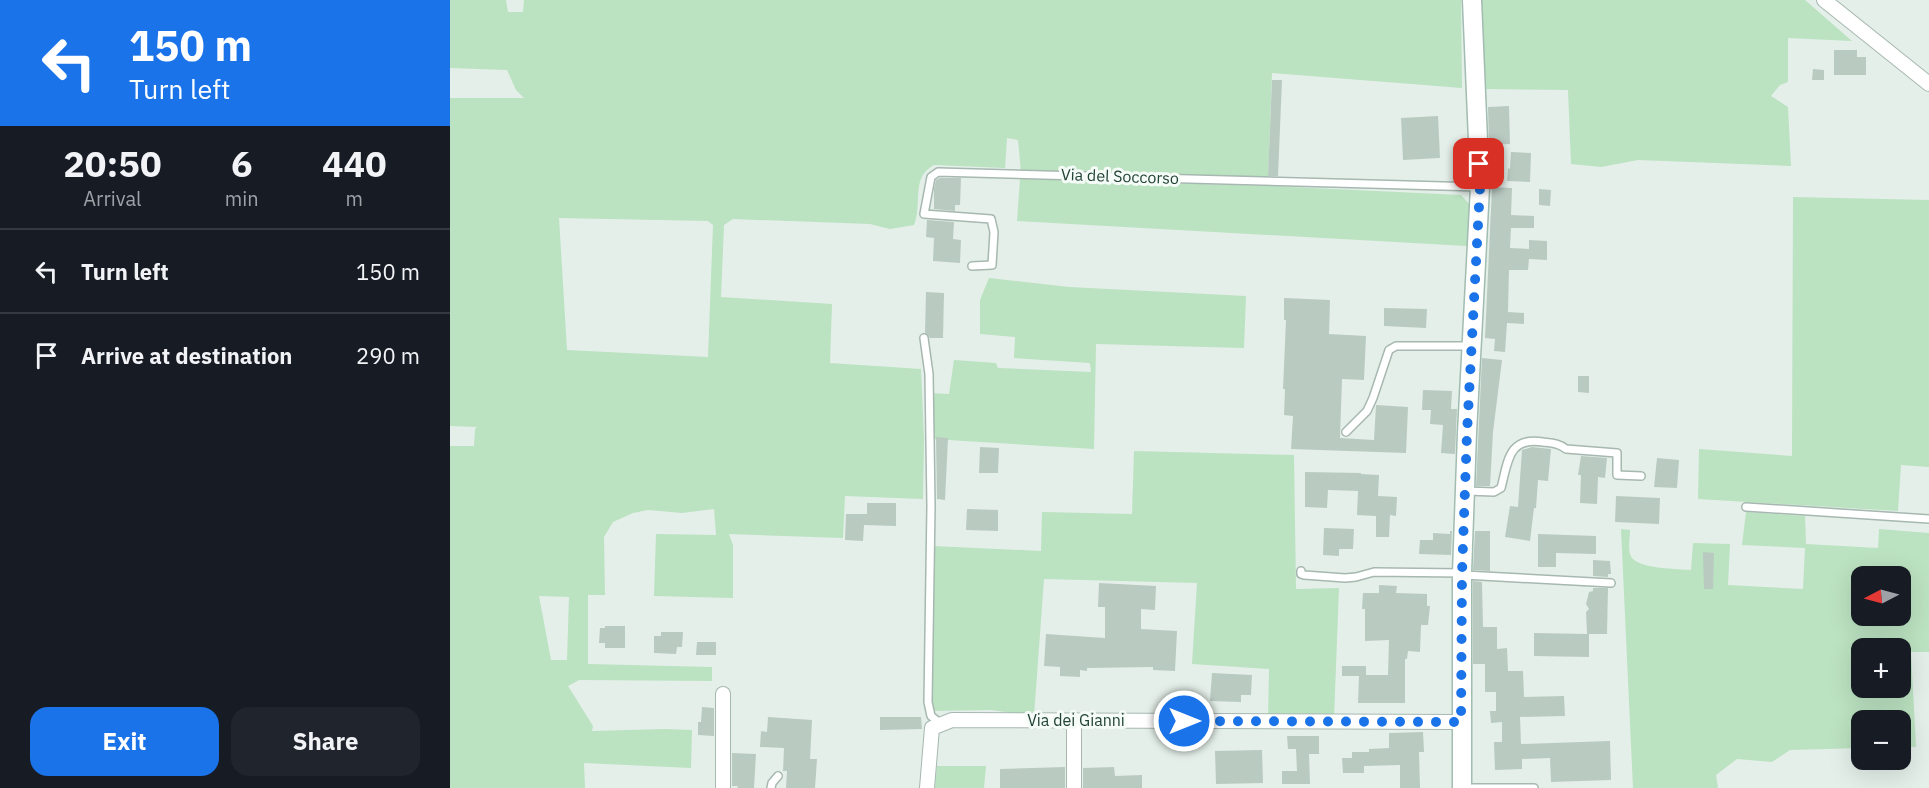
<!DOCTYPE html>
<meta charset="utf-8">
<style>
:root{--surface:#171b24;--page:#20242c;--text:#f1f3f6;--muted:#9ea1a6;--line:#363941;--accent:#1a73e8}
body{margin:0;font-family:"IBM Plex Sans",sans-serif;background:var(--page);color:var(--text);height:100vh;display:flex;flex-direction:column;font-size:22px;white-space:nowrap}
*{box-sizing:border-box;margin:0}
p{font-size:20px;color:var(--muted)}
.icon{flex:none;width:33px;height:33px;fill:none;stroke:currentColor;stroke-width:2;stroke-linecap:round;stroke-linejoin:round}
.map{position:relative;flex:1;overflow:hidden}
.details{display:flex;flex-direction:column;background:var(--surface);width:450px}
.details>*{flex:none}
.banner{background:#1a73e8;color:#fff;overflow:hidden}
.needle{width:39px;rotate:264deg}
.buttons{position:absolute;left:1401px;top:566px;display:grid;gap:12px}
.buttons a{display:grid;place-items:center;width:60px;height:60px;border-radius:12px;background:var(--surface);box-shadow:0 6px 24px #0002;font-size:30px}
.pin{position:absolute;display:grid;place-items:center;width:51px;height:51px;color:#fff;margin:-26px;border-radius:12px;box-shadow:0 3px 9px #0006}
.me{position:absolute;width:66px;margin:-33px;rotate:90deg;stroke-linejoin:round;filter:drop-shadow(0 0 4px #0008)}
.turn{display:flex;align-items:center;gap:21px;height:126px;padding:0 30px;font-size:27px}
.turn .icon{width:78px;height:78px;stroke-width:2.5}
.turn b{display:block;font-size:42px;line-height:51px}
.eta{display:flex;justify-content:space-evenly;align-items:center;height:102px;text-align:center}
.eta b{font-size:36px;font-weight:800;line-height:42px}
.button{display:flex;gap:12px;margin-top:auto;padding:12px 30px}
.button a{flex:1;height:69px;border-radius:18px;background:var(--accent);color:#fff;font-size:24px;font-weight:800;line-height:69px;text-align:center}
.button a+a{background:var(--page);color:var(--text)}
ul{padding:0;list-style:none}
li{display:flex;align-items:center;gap:18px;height:84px;padding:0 30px;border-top:2px solid var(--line)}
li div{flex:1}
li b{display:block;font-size:22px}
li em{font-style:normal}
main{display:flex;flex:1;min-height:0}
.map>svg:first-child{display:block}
</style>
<main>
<section class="details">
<div class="banner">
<div class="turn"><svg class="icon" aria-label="left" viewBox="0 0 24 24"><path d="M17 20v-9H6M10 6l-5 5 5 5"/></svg><div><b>150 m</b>Turn left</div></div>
</div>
<div class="eta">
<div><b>20:50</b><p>Arrival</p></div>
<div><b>6</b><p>min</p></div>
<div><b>440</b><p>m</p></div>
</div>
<ul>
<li><svg class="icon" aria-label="left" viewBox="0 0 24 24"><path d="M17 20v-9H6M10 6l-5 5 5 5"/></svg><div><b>Turn left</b></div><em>150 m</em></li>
<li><svg class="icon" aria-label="arrive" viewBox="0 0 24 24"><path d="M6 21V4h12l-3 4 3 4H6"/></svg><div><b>Arrive at destination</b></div><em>290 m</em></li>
</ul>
<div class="button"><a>Exit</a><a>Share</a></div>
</section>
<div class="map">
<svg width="1479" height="788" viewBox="0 0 1479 788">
<rect width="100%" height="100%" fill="#e4efe9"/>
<g fill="#bbe2c1" fill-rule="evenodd">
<path d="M0,0H56L58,12H73L74,0H1011L1012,88L822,73L818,179L703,174L571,172L568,140L557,138L555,168L484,165C460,178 473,203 464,225L440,229L420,224L283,219L274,225L271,297L382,304L380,363L471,369L474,438L473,499L395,496L393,538L279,534L283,545V598L204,596L206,534L266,535L264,509L232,513L198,510L183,513L163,522L154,537L155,595H138V664L262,667V681L129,680L118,686L143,726L142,731L215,729L242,730L241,768L134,763L135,788H0V446H24L25,429L27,427L0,426V98H74L66,90L57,70L0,68ZM109,218L258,221L263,225L258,357L117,350ZM89,596L119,597L117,660H101Z"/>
<polygon points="1031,0 1355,0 1402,41 1338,38 1338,82 1330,85 1321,96 1338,107 1341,166 1188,160 1151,167 1121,164 1118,90 1033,89"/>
<polygon points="570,179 818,186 1011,195 1020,205 1017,246 567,221"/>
<polygon points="1343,197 1479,200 1479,467 1451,465 1448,511 1248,499 1249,449 1342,456"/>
<polygon points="539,278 619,287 796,296 794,348 646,344 644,449 482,439 481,393 499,394 504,360 546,363 548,368 641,372 640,363 564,358 565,337 530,334 530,300"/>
<polygon points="684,451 844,455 846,589 889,588 884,718 818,718 819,669 742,664 747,583 594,579 584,716 541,710 481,711 484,546 591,551 592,512 682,514"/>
<path d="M1296,512L1355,516L1356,544L1428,548L1429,529L1479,533V652H1461L1466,747H1451L1450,720H1412L1411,748L1340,750L1322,762L1287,759L1266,775L1268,788H1183L1171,529L1180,530C1180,537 1178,547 1180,554C1183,569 1228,569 1241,570L1243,543L1280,544L1278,585L1353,589L1355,548L1292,545ZM1412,576H1450V615H1412ZM1412,648H1450V687H1412Z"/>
<polygon points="487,766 536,766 534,788 485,788"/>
</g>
<g fill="#b9cac1">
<polygon points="1384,50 1407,50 1407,57 1416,57 1416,75 1384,75"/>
<polygon points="1363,69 1374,70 1374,80 1362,80"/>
<polygon points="822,80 832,80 828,176 818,176"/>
<polygon points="1059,106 1060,144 1039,145 1038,107"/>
<polygon points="988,116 990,158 953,160 951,118"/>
<polygon points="1061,152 1081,153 1080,182 1057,181 1058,168 1060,169"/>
<polygon points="490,178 511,178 510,205 505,205 505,211 484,209 484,189 486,180"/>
<polygon points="1042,187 1062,188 1061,215 1084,216 1084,228 1061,228 1060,248 1079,249 1079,240 1097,241 1097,260 1079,259 1078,270 1059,270 1058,312 1074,313 1074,324 1057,323 1055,352 1044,351 1045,339 1035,338"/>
<polygon points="1089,189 1101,190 1100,206 1089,205"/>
<polygon points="477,220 504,222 503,239 511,240 510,263 483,261 484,238 476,237"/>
<polygon points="476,292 494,293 493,338 480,338 475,333"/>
<polygon points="834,298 880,300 879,334 916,336 914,380 892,379 890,438 924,440 926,405 958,407 956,453 841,449 843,416 834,415 835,389 833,389 836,320 834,320"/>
<polygon points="934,308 977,309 976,328 934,326"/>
<polygon points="1032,358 1052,360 1043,432 1040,486 1026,486"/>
<polygon points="1128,376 1139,376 1139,393 1128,392"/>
<polygon points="973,390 1002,391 1001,409 1007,409 1005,454 991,453 993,425 980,424 981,410 972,410"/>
<polygon points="486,437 498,438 495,500 487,499"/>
<polygon points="530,447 549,448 548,473 529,473"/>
<polygon points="1082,447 1101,449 1098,481 1088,480 1086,508 1084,508 1080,541 1055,537 1060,506 1068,507 1072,450"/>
<polygon points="1131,456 1157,458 1155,478 1148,477 1147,504 1130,503 1131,475 1128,475"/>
<polygon points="1207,458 1229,460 1227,488 1204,487"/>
<polygon points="855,472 911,473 911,474 929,475 928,496 947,497 946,516 940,515 939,537 926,537 926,516 907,515 908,491 878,490 877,508 855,507"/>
<polygon points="1166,496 1210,498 1209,524 1165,522"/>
<polygon points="417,503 446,503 446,526 414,525 413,541 395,540 396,514 417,514"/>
<polygon points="517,509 548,510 548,531 516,530"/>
<polygon points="874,528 904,529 903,549 889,549 889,556 873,555"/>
<polygon points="1000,531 1002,531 1001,555 969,554 970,540 983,540 983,533 1000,534"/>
<polygon points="1025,531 1040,531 1040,571 1023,570"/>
<polygon points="1088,534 1146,536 1146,554 1106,553 1106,567 1088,567"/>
<polygon points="1253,552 1264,553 1263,589 1254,589"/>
<polygon points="1143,560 1160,561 1161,574 1158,574 1158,577 1143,576"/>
<polygon points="1023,581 1032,582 1033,627 1047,627 1047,649 1057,648 1058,671 1073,671 1074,697 1114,696 1115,716 1070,717 1071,744 1160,741 1161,780 1101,782 1100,758 1072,759 1072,769 1045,770 1044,742 1052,742 1052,722 1041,723 1040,711 1046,711 1046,692 1035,692 1035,664 1023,664"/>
<polygon points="649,583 706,586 705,610 691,609 691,629 727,631 725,671 703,670 703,667 637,668 637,671 630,670 630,677 610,676 610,667 594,666 596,634 655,638 655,607 648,607"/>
<polygon points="929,585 947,586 946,593 977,594 977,606 980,606 978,625 971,625 970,652 958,651 957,659 955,659 955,703 908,703 909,676 892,676 892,666 916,666 916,675 938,675 939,640 915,641 915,609 912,609 913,593 929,593"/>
<polygon points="1143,588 1158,588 1157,634 1137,634 1136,612 1139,609 1136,604 1139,592 1143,591"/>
<polygon points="155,626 175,626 175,648 155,648 155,643 149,643 150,628 155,628"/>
<polygon points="211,632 233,632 232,647 227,647 226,654 204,653 204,636 211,636"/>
<polygon points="1084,633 1139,634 1139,657 1084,656"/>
<polygon points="247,642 266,642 266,655 246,655"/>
<polygon points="762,673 802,675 801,695 791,695 791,702 760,701"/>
<polygon points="252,707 264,708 264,736 248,735 248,722 251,722"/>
<polygon points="318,717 362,720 360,759 367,759 365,788 336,788 337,771 333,771 334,748 310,747 311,731 317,732"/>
<polygon points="430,717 471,717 472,729 430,730"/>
<polygon points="973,732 974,752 969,752 970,788 950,788 950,765 914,766 914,773 893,773 892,758 902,758 902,752 919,752 919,749 939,748 939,733"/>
<polygon points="837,736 869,736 869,754 859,754 860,784 832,784 832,771 847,771 846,749 838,749"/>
<polygon points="812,750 813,783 766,784 765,751"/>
<polygon points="282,753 306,754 304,788 287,788 288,786 282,786"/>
<polygon points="615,767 615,788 550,788 550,769"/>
<polygon points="664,767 665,776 692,775 692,788 633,788 633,768"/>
</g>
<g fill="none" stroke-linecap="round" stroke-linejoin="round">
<defs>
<g id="lane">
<polyline points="522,266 542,265 544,232 541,219 474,214 481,177 488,172 1029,187"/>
<polyline points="474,338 479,374 481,506 478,702 481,716 491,724"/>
<polyline points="896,432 917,411 923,398 939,350 946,346 1021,346"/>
<path d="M1016,491L1044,492L1051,488C1058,462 1058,436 1093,442C1101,443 1109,443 1116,449L1167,453V475L1191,476"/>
<polyline points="1296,507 1479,519"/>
<polyline points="851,571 851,574 854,575 895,578 906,577 924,572 1012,573"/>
<polyline points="1014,575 1161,583"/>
<polyline points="321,788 322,783 328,776"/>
<polyline points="1022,788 1084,788"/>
</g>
<g id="street">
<polyline points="1374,0 1479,84"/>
<polyline points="273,788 273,694"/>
<polyline points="477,788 482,728 502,720 1011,722"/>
<polyline points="624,788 624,720"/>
</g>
<polyline id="secondary" points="1012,788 1012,573 1017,433 1030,187 1022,0"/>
</defs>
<use href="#lane" stroke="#a6b8b0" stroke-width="10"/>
<use href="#street" stroke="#a6b8b0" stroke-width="16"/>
<use href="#secondary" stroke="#a1bcb0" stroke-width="21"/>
<use href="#lane" stroke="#fff" stroke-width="7"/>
<use href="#street" stroke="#fff" stroke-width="14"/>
<use href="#secondary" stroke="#fff" stroke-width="18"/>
</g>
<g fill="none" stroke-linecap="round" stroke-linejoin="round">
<polyline stroke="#1a73e8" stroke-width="10" stroke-dasharray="0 18" points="734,721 1011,722 1012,573 1017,433 1030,187 1029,164"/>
</g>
<g text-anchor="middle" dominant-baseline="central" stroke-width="6" stroke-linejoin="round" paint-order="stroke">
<g font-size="16" fill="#214336" stroke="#f5fbf7">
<text transform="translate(670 176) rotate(2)">Via del Soccorso</text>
<text x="626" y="720">Via dei Gianni</text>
</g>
</g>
</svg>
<div class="buttons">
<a><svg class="needle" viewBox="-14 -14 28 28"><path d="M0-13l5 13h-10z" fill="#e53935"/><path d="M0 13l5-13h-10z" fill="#9ea1a6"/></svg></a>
<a>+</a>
<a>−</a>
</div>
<div class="pin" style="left:1029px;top:164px;background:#d93025"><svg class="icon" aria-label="arrive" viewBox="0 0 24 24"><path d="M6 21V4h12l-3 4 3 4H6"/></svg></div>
<svg class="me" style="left:734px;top:721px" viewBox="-20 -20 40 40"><circle r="17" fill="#1a73e8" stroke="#fff" stroke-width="3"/><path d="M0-11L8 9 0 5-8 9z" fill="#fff"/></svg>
</div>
</main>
